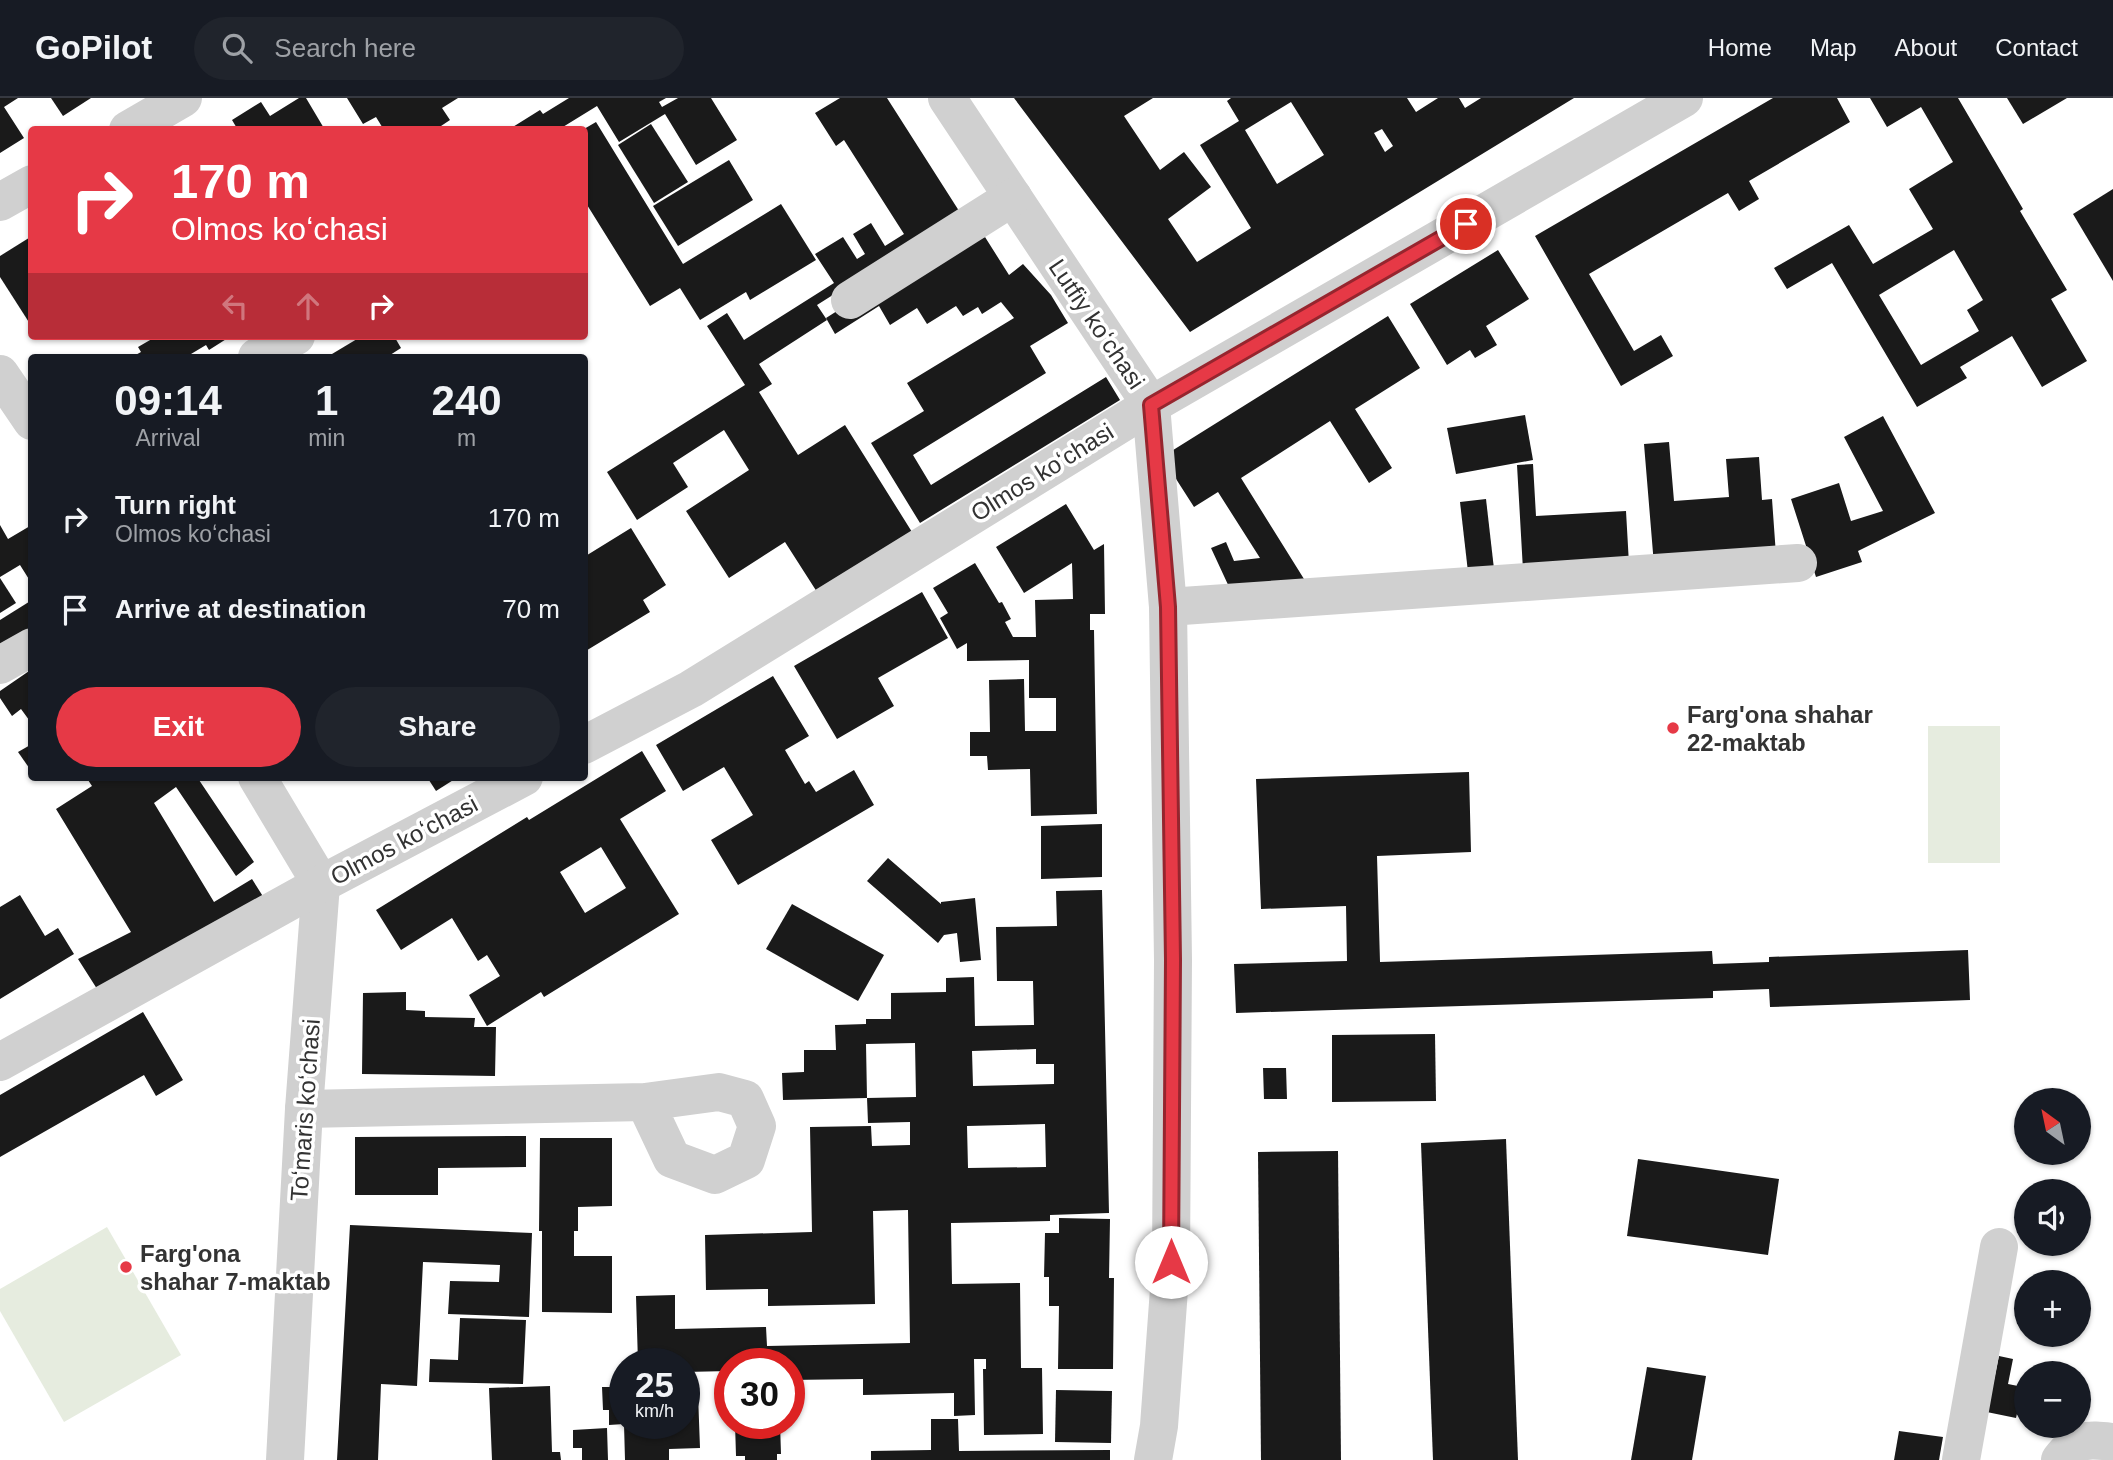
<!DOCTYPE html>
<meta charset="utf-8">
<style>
:root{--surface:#171b24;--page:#20242c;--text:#f1f3f6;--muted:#9ea1a6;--line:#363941;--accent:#e63946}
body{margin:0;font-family:Helvetica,sans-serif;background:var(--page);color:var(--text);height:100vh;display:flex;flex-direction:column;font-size:26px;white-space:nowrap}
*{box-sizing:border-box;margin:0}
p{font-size:23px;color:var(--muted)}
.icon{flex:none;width:38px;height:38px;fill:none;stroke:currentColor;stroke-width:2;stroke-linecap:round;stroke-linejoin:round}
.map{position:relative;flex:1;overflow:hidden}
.side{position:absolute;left:28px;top:256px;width:560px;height:427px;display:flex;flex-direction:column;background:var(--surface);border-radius:7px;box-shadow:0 2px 5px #0004}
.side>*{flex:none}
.hud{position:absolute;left:28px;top:28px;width:560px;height:214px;border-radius:7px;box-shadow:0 2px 5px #0004;background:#e63946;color:#fff;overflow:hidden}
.needle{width:46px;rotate:327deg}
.buttons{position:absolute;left:2014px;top:990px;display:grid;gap:14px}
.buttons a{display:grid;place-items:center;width:77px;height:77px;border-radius:50%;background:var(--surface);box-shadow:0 2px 5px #0004;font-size:35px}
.speed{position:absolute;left:609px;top:1250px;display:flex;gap:14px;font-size:35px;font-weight:700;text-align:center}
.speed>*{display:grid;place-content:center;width:91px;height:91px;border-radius:50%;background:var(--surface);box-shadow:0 2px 5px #0004;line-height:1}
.speed small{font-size:18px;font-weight:400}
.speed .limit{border:10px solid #d22;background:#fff;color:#111}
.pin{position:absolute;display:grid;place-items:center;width:60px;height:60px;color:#fff;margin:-30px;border:4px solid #fff;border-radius:50%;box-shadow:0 2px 7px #0007}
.me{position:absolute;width:77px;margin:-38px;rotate:0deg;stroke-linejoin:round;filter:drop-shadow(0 0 5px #0008)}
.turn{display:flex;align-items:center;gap:24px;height:147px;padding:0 28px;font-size:32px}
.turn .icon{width:91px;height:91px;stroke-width:2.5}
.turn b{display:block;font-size:49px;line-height:60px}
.lanes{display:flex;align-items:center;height:66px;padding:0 28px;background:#0003;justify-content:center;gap:35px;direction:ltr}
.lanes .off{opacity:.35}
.eta{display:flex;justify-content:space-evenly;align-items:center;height:119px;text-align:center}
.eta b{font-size:42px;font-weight:800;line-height:49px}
.cta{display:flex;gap:14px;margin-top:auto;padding:14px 28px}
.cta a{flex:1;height:80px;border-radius:42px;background:var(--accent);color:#fff;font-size:28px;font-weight:800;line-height:80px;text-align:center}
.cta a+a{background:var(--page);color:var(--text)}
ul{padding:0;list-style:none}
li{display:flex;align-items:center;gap:21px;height:91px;padding:0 28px}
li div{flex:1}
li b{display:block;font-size:26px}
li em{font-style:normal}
header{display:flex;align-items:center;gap:42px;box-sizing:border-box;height:98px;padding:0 35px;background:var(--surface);border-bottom:2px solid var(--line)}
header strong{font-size:33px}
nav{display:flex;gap:38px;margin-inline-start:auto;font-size:24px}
.search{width:490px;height:63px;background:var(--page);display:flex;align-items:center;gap:18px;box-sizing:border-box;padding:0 24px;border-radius:38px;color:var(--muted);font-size:26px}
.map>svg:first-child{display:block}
</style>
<header>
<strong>GoPilot</strong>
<div class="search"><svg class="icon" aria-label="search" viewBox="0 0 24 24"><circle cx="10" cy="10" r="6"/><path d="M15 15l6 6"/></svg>Search here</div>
<nav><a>Home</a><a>Map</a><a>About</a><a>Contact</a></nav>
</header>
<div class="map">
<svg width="2113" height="1362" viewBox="0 0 2113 1362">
<rect width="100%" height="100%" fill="#fff"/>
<g fill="#e6ecdf">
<rect x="1928" y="628" width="72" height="137"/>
<polygon points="107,1129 181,1257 64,1324 0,1213 0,1191"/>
</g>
<g fill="#1a1a1a" fill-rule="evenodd">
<polygon points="0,0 18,0 4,9 24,40 0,55"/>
<polygon points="51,0 91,0 63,18"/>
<polygon points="299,0 306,0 325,32 238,32 232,22 261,4 270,18"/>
<polygon points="347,0 458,0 442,10 450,22 435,32 384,32 376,19 363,26"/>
<polygon points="569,0 666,0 659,4 662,9 678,0 711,0 737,42 696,67 665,16 619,44 597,8 558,32 508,32 540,12 543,16"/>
<polygon points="840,0 887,0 961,116 817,207 827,222 759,266 772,286 759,294 798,357 845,327 912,434 817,494 785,444 729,480 686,413 749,372 724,332 673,365 688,389 637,422 607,374 745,287 707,228 727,215 744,242 834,185 815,156 843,139 857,161 865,156 853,136 871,125 885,148 904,136 844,42 836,48 815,15"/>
<path d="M1014,0H1153L1124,18L1160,72L1184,54L1211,89L1168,121L1197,164L1251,130L1200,47L1239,23L1227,3L1231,0H1407L1416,14L1438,0H1459L1465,10L1481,0H1574L1190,234ZM1291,4L1324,57L1277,86L1245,32ZM1382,31L1393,48L1385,54L1374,35Z"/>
<polygon points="1773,0 1837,0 1850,24 1749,83 1759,101 1739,113 1728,95 1589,176 1634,253 1661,237 1673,258 1621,288 1535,138"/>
<path d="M1870,0H1958L2023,111L2020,113L2067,192L2051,201L2087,263L2042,289L2012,238L1960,269L1967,280L1917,309L1832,165L1787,191L1774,170L1849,127L1873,166L1933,131L1909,91L1953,64L1921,9L1887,29ZM1954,152L1983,202L1967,212L1979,233L1921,267L1879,197Z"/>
<polygon points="2007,0 2067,0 2023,26"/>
<polygon points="596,24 683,166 781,106 816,162 750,202 746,194 700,222 680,190 650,208 584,102 584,31"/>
<polygon points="651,26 688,84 654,105 618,47"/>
<polygon points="729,62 753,102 678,148 653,108"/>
<polygon points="2113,91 2113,183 2073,116"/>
<polygon points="32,138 32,229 0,179 0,158"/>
<polygon points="985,139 1009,177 1023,166 1051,197 1068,225 1030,248 1046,275 913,357 931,387 1106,279 1120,302 920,425 871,345 924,313 907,285 1014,220 1001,204 982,216 978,209 963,218 956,208 927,226 917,210 890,227 879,208 835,236 826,220 897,175"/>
<polygon points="1498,152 1529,201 1486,228 1497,247 1475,260 1470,252 1447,267 1410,206"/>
<polygon points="1388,218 1420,270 1355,311 1392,370 1369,385 1330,323 1241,380 1304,481 1230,491 1211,450 1226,444 1234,463 1260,460 1218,394 1194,409 1162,359"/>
<polygon points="157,238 231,238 209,252 206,247 186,259 132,259 141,254 138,249"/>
<polygon points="362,238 394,238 401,250 387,259 327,259"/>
<polygon points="1525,317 1533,362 1456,376 1447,330"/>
<polygon points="1883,318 1935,415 1858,453 1862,464 1816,479 1791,401 1839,385 1851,423 1883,413 1844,339"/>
<polygon points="1669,344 1674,403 1729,399 1726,361 1759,359 1762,402 1772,401 1776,457 1654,467 1644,346"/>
<polygon points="1533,366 1536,418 1626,413 1629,466 1523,472 1517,367"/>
<polygon points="1486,401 1494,471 1468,474 1460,404"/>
<polygon points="1066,406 1094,452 1104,446 1105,516 1090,516 1090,532 1094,532 1097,716 1031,718 1030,671 988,672 987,658 970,658 970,634 990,634 989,582 1024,581 1025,633 1056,633 1056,600 1029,600 1029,562 967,563 967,545 957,551 940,520 948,515 933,490 975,465 999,505 1002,504 1011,521 1005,524 1013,539 1036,539 1035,502 1073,501 1072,465 1024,495 996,449"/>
<polygon points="0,427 8,441 30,428 32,431 32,486 20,467 0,479"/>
<polygon points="631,430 666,487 643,502 650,514 584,554 584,459"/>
<polygon points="0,480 16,505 0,515"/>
<polygon points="922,494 948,540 878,580 894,608 837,641 794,568"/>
<polygon points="32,502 32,534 0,554 0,522"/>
<polygon points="32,571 32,626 21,611 12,618 0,600 0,593"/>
<polygon points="773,578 809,638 785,652 805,686 809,683 816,694 854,672 874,707 738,787 711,742 753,717 724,669 683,693 656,647"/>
<polygon points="32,646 32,674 18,654"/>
<path d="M642,653L666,693L620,721L679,816L544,899L541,894L487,928L469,897L500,878L487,857L478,863L452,820L401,852L376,812L527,719L529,722ZM601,749L626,790L585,815L560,774Z"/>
<polygon points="1469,674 1471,754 1377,758 1380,864 1712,853 1713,866 1769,864 1769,859 1968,852 1970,902 1770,909 1769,891 1713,893 1713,900 1236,915 1234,866 1347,863 1346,808 1261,811 1256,681"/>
<polygon points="86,679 197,679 254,764 236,778 176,689 154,705 214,804 252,781 264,800 99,894 78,861 131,834 56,711 92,688"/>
<polygon points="427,679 458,679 436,693"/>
<polygon points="1102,726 1102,779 1041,781 1041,728"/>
<polygon points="888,760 941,806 941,804 975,800 981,862 960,864 957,835 944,837 938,845 867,783"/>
<path d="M1102,792L1109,1115L1050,1117V1123L951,1125L952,1186L1020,1185L1021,1270H1042L1043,1336L984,1337L983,1271H986V1261H974L975,1317L954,1318V1295L863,1297V1281L789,1282V1265H730V1273L684,1274V1265H638L636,1198L675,1197V1231L766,1229L767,1248L910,1245L908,1112L873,1113L875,1206L768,1208V1191L706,1192L705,1137L812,1134L810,1029L871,1028L872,1048L910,1047V1024L868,1025L867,1000L916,999L915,945L866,946L867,1000L783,1002L782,975L804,974V952H836L835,927L866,926V921H891V895L946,894V880L974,879L975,928L1034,927L1033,883H997L996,829L1057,828L1056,793ZM1036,951V966H1054V986L973,988L972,953ZM1045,1026L1046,1069L968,1070L967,1028Z"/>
<polygon points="20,797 45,838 58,830 74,856 0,901 0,809"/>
<polygon points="792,806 884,857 858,903 766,851"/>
<polygon points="406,894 406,912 425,913 425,919 475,920 474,929 496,929 495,978 362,976 363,895"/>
<polygon points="143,914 183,982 156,998 144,977 0,1059 0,997"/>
<polygon points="1435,936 1436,1003 1332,1004 1332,937"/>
<polygon points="1263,970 1286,970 1287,1001 1264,1001"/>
<polygon points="526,1038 526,1069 438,1070 438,1097 355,1097 355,1039"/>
<polygon points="540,1040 612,1040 612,1108 578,1109 578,1133 574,1133 574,1158 612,1158 612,1215 542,1214 542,1133 539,1133"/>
<polygon points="1506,1041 1518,1362 1433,1362 1421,1045"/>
<polygon points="1338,1053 1341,1362 1261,1362 1258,1054"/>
<polygon points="1638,1061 1779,1081 1768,1157 1627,1138"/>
<polygon points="1059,1120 1110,1121 1109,1180 1114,1180 1113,1271 1058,1271 1059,1208 1049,1208 1049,1179 1044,1179 1045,1135 1059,1135"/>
<polygon points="350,1127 532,1135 529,1219 448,1216 450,1183 499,1184 500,1167 423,1164 417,1288 381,1286 378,1362 337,1362"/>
<polygon points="460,1220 526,1222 523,1286 429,1284 430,1261 458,1262"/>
<polygon points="1999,1258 2013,1261 2008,1286 2023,1289 2016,1320 1977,1312 1994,1282"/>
<polygon points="1647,1269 1706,1278 1692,1362 1631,1362"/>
<polygon points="550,1288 552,1354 560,1354 561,1362 492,1362 489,1290"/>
<polygon points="602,1289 625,1289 625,1325 684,1325 684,1296 698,1296 700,1350 669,1351 669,1362 625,1362 624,1326 609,1327 609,1312 603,1312"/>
<polygon points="1056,1292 1112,1293 1111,1345 1055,1344"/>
<polygon points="931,1321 958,1321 959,1353 1110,1352 1110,1362 871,1362 871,1353 931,1352"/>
<polygon points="735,1325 780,1325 781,1356 777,1356 777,1362 745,1362 745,1358 736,1358"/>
<polygon points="607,1330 608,1362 582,1362 582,1350 573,1350 573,1332"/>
<polygon points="1899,1333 1943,1339 1939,1362 1894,1362"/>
</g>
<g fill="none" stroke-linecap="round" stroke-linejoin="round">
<g stroke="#d0d0d0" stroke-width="38">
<polyline points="947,0 1151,307 1168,509 1173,862 1171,1164 1159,1328 1153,1362"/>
<polyline points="128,32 183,0"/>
<polyline points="0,104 32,86"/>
<polyline points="850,202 1013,99"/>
<polyline points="257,259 296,238"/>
<polyline points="0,276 32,323"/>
<polyline points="1168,509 1798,465"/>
<polyline points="0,567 32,549"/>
<polyline points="584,647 691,591 1151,307 1684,0"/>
<polyline points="257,679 321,786 304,1011 285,1362"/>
<polyline points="0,964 321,786 524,679"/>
<polyline points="304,1011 645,1004 719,994 745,1001 757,1028 746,1062 715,1077 672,1061 645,1004"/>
<polyline points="1961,1362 1999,1149"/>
<path d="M2060,1362C2076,1340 2087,1341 2113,1344"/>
</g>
</g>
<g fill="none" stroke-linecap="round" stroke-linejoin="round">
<defs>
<polyline id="route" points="1171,1164 1173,862 1168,509 1151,307 1466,126"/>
</defs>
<use href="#route" stroke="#96252e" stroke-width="18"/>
<use href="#route" stroke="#e63946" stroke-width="12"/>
</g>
<g fill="#e63946" stroke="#fff" stroke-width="2.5">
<circle cx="1673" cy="630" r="7"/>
<circle cx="126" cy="1169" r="7"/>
</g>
<g text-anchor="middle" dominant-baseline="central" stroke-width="7" stroke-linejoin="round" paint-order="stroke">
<g font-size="24" fill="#333" stroke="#fff">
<text transform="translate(1097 226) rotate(56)">Lutfiy koʻchasi</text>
<text transform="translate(1042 374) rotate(-32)">Olmos koʻchasi</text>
<text transform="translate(404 742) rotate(-28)">Olmos koʻchasi</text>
<text transform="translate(305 1012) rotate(-86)">Toʻmaris koʻchasi</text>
</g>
<g font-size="24" font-weight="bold" fill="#333" stroke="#fff" text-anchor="start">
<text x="1687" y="616">Farg'ona shahar<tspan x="1687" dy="28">22-maktab</tspan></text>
<text x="140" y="1155">Farg'ona<tspan x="140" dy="28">shahar 7-maktab</tspan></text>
</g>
</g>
</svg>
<div class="buttons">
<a><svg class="needle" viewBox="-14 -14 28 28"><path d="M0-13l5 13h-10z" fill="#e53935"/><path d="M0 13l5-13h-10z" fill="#9ea1a6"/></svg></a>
<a><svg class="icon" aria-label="sound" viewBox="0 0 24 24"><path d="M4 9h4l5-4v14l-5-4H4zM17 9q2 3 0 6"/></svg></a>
<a>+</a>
<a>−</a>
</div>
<div class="speed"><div>25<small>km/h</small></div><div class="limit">30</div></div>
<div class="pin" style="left:1466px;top:126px;background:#d93025"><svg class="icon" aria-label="arrive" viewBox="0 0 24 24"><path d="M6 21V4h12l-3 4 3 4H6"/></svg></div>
<svg class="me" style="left:1171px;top:1164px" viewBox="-20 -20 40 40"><circle r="19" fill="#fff"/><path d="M0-13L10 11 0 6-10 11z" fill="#e63946"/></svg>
<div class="hud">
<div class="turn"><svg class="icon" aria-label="right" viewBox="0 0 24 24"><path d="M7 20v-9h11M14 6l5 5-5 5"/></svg><div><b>170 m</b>Olmos koʻchasi</div></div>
<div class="lanes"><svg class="icon off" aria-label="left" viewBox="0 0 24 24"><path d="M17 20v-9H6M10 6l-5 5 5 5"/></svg><svg class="icon off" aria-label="ahead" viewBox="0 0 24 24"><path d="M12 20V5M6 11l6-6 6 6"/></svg><svg class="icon" aria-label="right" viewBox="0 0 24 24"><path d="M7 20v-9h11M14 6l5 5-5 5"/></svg></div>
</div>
<section class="side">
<div class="eta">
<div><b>09:14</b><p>Arrival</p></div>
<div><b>1</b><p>min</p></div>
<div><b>240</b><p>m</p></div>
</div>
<ul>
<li><svg class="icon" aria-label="right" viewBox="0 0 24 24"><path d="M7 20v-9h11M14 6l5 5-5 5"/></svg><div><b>Turn right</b><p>Olmos koʻchasi</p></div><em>170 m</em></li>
<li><svg class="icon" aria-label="arrive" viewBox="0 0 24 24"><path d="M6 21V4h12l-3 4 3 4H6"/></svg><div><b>Arrive at destination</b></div><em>70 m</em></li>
</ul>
<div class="cta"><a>Exit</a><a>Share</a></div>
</section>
</div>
